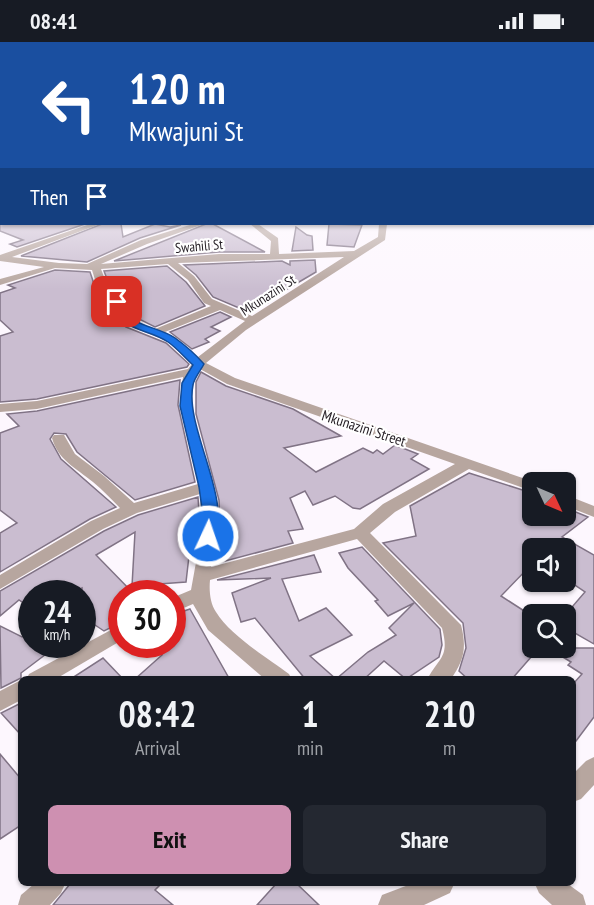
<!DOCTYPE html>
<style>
:root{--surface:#171b24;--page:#242831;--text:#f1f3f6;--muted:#9ea1a6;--accent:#ce90b1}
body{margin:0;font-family:"PT Sans Narrow",sans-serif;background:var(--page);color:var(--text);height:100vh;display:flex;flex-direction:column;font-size:22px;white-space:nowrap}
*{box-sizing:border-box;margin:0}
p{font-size:20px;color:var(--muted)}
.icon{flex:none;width:33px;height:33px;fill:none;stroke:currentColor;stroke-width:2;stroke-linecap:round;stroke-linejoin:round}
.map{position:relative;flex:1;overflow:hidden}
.details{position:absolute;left:18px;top:634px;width:558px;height:210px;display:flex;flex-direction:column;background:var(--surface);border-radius:9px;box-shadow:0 2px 4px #0004}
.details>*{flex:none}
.banner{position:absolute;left:0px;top:0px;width:594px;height:183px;box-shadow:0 2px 4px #0004;background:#1a4fa0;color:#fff;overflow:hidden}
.needle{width:39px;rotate:134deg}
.buttons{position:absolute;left:522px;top:430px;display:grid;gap:12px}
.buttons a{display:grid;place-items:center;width:54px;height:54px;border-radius:9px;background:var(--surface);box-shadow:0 2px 4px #0004;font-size:30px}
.speed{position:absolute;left:18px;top:538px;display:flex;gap:12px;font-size:30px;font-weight:700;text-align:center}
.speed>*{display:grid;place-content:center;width:78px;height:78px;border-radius:50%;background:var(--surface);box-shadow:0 2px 4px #0004;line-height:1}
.speed small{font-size:15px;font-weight:400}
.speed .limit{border:9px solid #d22;background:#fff;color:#111}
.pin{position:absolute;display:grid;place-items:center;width:51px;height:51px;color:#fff;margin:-26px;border-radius:12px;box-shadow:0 3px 9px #0006}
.me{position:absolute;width:66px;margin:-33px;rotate:3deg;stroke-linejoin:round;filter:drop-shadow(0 0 4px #0008)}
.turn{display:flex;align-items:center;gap:21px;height:126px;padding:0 30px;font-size:27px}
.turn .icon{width:78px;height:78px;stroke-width:2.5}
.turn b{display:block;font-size:42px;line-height:51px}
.then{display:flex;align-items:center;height:57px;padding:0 30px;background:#0003;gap:12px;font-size:22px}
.eta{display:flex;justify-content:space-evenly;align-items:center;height:102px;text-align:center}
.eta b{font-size:36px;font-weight:600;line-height:42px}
.action{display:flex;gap:12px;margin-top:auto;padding:12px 30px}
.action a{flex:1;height:69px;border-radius:9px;background:var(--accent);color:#111;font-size:24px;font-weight:600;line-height:69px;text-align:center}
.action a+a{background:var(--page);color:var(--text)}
.status{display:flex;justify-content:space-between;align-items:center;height:42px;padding:0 30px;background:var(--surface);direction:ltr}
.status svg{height:16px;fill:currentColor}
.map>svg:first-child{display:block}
</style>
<div class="status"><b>08:41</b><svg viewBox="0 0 49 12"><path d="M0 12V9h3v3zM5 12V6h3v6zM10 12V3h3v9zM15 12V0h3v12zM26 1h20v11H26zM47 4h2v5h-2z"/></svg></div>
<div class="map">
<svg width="594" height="863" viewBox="0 0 594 863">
<rect width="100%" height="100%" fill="#fdf7fe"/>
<g fill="#cabdd0" stroke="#807385" stroke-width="1.5">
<polygon points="0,182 85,182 17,205 10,202 23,198 0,189"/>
<polygon points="102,182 121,182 123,195 155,182 170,185 181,183 140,196 87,220 21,214"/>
<polygon points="206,182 213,182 265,210 219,210 114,219"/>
<polygon points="329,182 362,183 354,205 327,203"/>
<polygon points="296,185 307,193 312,194 313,208 292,209"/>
<polygon points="315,218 316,230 265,260 267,261 246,269 213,255 196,233 184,223 282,219 290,223 290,219"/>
<polygon points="167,224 186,240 205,264 155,285 127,271 124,259 109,242 104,229"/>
<polygon points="55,228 90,230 95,245 110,262 115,277 126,285 166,301 189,322 187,325 37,357 0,360 0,294 13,290 0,278 0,251 15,246 8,243"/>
<polygon points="220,270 231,275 211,285 220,289 205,297 209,300 192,307 170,290"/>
<polygon points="201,330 226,344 293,367 341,394 284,406 316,430 363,406 373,411 377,408 383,412 395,403 418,412 411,417 429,427 360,467 353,466 335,454 313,463 305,449 290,456 303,487 288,489 293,501 214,522 220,487 219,458 196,372 196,340"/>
<polygon points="180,338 178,363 195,440 135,458 77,410 66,392 54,391 50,397 61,417 116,465 90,477 0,530 0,491 17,481 0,468 0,391 19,384 7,372 37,369"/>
<polygon points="469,431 532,451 532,474 566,474 566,466 588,475 562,495 594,513 594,602 566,586 566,572 585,550 566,537 566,507 532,507 532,522 501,554 532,574 532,614 511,638 469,638 459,629 466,606 463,581 383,501 416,494 410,464"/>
<polygon points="198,455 200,487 198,496 193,479 186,540 132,544 135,490 96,513 134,552 122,552 122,580 104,589 95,583 82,589 82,546 69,552 64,545 52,552 32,552 32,567 19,558 0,574 0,549 104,489 138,473"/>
<polygon points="362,505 440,587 442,603 439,615 406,637 384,619 363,638 306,638 255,576 241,580 232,551 271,536 217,538 314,513 321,530 282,537 299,579 326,566 352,593 310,614 336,637 368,610 396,593 389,586 414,561 388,574 375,559 378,558 348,526 339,511"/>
<polygon points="190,567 230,638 134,638 162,613 154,603 172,603 172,573"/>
<polygon points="0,584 22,595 32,588 32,603 58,603 21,631 21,636 1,646"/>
<polygon points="548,606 594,606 594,675 573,703 573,642 582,632 568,623 571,620"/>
<polygon points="103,616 124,638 69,638"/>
<polygon points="21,661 21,693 1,671"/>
<polygon points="0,712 21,737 21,783 0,797"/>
<polygon points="70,842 161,842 155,848 173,863 53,863"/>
<polygon points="276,842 297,842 319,863 257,863"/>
</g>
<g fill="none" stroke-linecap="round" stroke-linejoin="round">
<g fill="#b7a69f" fill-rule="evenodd">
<rect x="592" y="140" width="2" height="4"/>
<rect x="0" y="142" width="2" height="5"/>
<polygon points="0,155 2,155 0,160"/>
<rect x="592" y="163" width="2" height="4"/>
<path d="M90,182H100L12,215L59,221L87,222L141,198L193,182H204L147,202L101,222L219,212H270L271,199L250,182H258L278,196L279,212L354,209L378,195L379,182H387L385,198L246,288L206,321L235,336L537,441H532V449L469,427L395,470L370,491L461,583C467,606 464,619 450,638H427C439,615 450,616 442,586L357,497L210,538C209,549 210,561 216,570C230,593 267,616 289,632L292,638H266L208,588L193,562L172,571V556L191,548L202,487L200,452L137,471L103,487L0,547V533L91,479L120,466C111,457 103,448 93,440C76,426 58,418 52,396L54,393H64L75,412L104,434L134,461L198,442L180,363L183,335L37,367L0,370V362L37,359L188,327L192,322L167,299L127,283L116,275L112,261L97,244L92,228L55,226L0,243V237L44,225L0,219V213ZM344,215L252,274L212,257L194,234L178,221ZM168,222L188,238L204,261L211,264L155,287L135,279L125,272L122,260L107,243L101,227ZM220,268L245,279L198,315L175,295L165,290ZM200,327L227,342L455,422L383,462L354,487L211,525L218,487L217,458C209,426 178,355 200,327Z"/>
<polygon points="566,453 594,464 594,475 566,464"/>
<polygon points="122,582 122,598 54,638 26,638 29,632"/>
<polygon points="21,638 21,658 0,669 0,649"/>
<polygon points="594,715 594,743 581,757 573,760 573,732 586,719"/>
<polygon points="34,842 65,842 61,851 50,863 18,863 21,853"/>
<polygon points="411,842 454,842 450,851 424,863 378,863 382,853"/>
<polygon points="535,842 568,842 583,853 586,863 552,863 539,851"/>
</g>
</g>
<linearGradient id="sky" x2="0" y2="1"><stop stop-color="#97bfec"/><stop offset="0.51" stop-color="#fefbff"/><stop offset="1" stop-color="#fefbff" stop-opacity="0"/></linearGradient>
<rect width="594" height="247" fill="url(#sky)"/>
<path fill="#1a73e8" stroke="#114b97" stroke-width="1.5" d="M117,258L121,260C129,286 156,283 175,296C185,303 196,313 204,322C201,328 194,336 193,343C184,385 234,460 213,497H202L200,494L203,474L199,445L180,364L182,341L193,323C185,316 177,306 168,300C146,285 121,291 112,260Z"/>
<g text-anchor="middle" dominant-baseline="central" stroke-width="4.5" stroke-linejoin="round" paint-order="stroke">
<g font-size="14" fill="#231d23" stroke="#fff">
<text transform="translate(199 204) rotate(-5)">Swahili St</text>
<text transform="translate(268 253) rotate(-33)">Mkunazini St</text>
</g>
<g font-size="15" fill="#231d23" stroke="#fff">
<text transform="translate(364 386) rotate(18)">Mkunazini Street</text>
</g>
</g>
</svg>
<div class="buttons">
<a><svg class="needle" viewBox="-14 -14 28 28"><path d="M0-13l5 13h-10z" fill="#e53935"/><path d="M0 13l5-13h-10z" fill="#9ea1a6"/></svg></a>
<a><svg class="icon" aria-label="sound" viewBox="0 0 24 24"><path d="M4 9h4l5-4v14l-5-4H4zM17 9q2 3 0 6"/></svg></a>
<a><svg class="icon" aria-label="search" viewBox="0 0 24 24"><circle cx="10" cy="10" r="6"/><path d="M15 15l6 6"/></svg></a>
</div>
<div class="speed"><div>24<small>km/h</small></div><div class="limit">30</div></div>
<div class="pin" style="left:117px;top:260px;background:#d93025"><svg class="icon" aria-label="arrive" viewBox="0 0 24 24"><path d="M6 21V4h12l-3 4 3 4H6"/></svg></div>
<svg class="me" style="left:208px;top:494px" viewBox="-20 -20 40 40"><circle r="17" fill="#1a73e8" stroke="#fff" stroke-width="3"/><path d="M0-11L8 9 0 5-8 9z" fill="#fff"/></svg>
<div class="banner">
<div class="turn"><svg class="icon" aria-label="left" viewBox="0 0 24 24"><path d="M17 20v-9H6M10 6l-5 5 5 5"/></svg><div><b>120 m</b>Mkwajuni St</div></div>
<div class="then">Then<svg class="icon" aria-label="arrive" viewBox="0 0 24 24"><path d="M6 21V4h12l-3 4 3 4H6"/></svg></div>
</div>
<section class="details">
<div class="eta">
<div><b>08:42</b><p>Arrival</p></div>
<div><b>1</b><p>min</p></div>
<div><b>210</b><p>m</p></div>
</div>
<div class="action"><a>Exit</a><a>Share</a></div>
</section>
</div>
